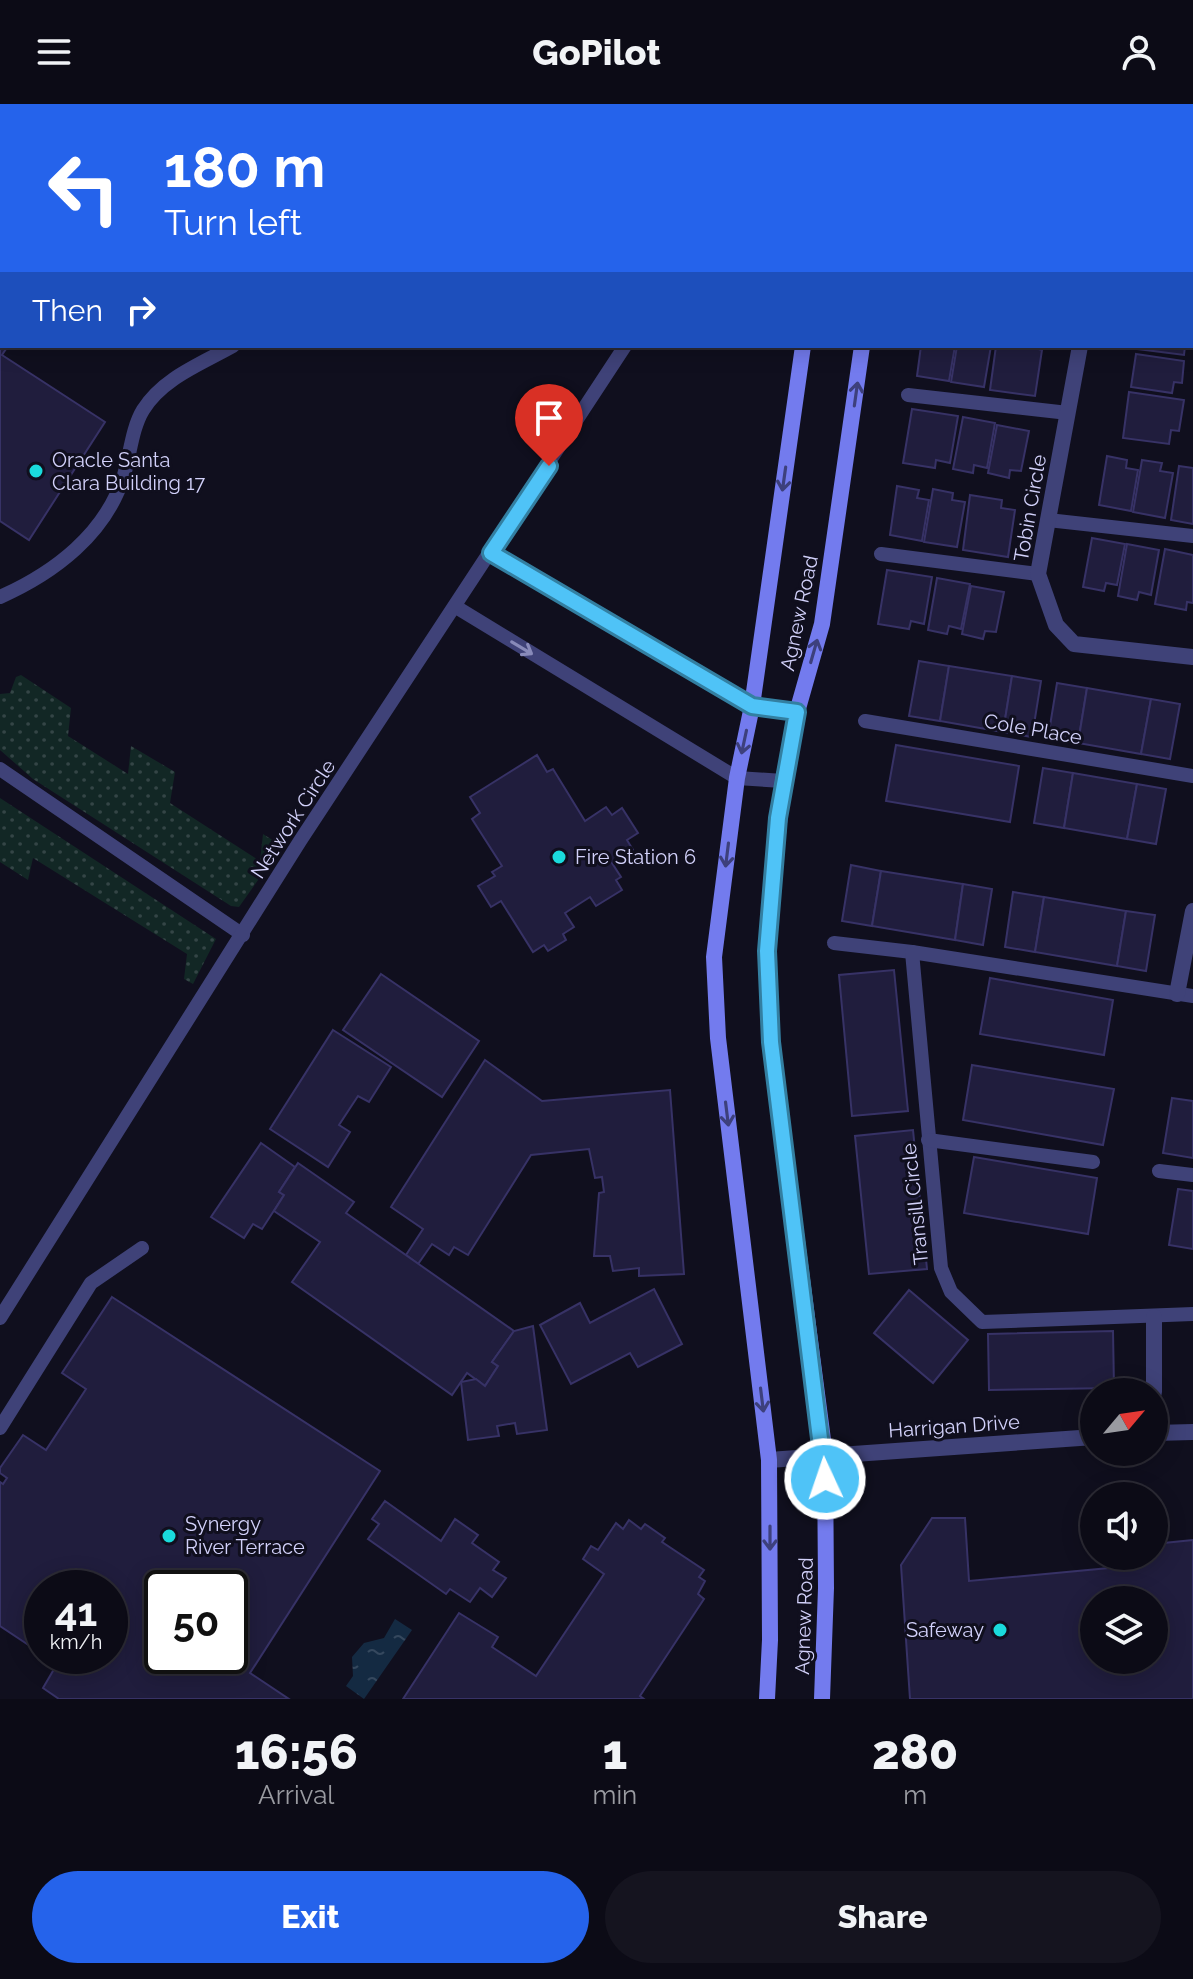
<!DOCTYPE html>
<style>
:root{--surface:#0c0b16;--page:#15141f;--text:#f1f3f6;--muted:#9a9ba1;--line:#2c2b35;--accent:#2563eb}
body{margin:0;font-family:Raleway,sans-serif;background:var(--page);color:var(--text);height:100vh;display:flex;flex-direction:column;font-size:30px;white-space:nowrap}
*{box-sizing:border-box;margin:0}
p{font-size:26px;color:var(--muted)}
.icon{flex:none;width:44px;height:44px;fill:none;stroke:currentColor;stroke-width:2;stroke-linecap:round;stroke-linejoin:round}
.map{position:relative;height:1595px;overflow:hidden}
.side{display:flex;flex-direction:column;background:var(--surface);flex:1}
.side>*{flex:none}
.hud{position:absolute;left:0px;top:0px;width:1194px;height:244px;box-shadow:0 4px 20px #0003,0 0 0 2px var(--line);background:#2563eb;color:#fff;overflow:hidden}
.needle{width:52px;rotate:61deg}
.controls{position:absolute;left:1080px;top:1274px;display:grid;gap:16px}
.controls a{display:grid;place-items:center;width:88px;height:88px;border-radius:50%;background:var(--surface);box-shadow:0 4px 20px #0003,0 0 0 2px var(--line);font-size:40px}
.speed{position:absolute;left:24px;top:1466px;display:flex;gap:16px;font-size:40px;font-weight:700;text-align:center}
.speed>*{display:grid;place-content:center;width:104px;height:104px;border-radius:50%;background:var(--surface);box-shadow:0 4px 20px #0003,0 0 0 2px var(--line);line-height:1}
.speed small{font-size:20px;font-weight:400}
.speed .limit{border:4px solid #111;border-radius:12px;background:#fff;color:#111}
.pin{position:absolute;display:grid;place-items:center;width:68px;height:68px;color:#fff;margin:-82px -34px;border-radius:50% 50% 50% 0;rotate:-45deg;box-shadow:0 0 8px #0007}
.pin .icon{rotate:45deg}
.me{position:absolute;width:88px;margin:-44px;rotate:357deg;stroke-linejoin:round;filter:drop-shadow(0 0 6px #0008)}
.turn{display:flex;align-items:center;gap:28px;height:168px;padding:0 32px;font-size:36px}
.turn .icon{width:104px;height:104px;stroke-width:2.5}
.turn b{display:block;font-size:56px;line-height:68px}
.then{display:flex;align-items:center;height:76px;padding:0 32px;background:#0003;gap:16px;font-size:30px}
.eta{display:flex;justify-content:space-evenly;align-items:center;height:136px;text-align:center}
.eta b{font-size:48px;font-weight:800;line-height:56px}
.primary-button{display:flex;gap:16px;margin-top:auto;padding:16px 32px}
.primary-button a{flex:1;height:92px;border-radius:48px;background:var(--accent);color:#fff;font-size:32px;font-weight:800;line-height:92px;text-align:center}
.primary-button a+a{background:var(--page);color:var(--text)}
header{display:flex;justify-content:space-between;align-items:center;height:104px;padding:0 32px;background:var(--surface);font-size:36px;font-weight:800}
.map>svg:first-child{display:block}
</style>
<header><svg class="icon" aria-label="menu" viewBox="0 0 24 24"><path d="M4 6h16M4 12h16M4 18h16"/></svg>GoPilot<svg class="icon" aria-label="person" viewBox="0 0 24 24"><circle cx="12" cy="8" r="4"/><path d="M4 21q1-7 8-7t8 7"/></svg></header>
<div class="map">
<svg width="1193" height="1595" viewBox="0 0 1193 1595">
<defs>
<pattern id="green-dots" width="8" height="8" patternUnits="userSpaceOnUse" patternTransform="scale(2)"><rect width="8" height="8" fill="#122725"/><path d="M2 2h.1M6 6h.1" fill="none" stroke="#344546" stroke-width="1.8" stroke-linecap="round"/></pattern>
<pattern id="water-ripples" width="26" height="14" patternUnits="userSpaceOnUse" patternTransform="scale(2)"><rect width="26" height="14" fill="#142a42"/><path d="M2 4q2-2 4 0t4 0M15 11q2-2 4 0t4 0" fill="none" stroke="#35485e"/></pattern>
</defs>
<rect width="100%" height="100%" fill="#100f1e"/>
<g fill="url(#green-dots)">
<polygon points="21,571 71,604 68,632 128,670 131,642 175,668 170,699 260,757 263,730 282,742 239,803 231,802 33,675 0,646 0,590 10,589 16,573"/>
<polygon points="0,694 216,835 193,880 184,875 187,850 33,754 28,776 0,758"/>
</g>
<polygon fill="url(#water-ripples)" points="395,1515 412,1526 364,1595 346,1582 353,1572 352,1553 364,1539 384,1534"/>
<g fill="#201d3d" stroke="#373266" stroke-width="2" fill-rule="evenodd">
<polygon points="41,0 152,0 155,2 40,2"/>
<polygon points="2,56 2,122 0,120"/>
<polygon points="0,200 2,242 8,242 2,251 105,318 29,436 0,417"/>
<polygon points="921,242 955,242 949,277 917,272"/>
<polygon points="957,242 991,242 984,283 951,278"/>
<polygon points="996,242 1028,242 1042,246 1035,292 990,286"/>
<polygon points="1138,242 1185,242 1184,251 1138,245"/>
<polygon points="1136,250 1184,257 1182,279 1174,278 1172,289 1131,283"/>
<polygon points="1129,288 1184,296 1179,327 1171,326 1169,340 1123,334"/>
<polygon points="912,305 958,312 950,359 936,356 935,364 903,359"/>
<polygon points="963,313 995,319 987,364 974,361 973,369 953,365"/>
<polygon points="997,321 1029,327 1021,367 1010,366 1009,374 988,369"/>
<polygon points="1107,352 1127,356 1126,364 1138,366 1131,407 1099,401"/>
<polygon points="1142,356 1162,359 1160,367 1173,369 1165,414 1133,408"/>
<polygon points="1179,362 1193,364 1193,420 1171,416"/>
<polygon points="897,382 919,386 917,394 929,396 922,437 890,431"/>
<polygon points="933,385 953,389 952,396 965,398 957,443 924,438"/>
<polygon points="970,391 1002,396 1001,404 1015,406 1008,453 963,446"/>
<polygon points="1092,434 1125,440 1117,481 1106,479 1104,487 1083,483"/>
<polygon points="1127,440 1159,446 1151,491 1139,488 1137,496 1118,492"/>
<polygon points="1165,445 1193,451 1193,499 1187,498 1186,506 1155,500"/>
<polygon points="887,466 932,473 924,520 911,517 909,525 878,520"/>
<polygon points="937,474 970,480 961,525 949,522 947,530 928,526"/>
<polygon points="971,482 1004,488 996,528 985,527 983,535 962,530"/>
<polygon points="919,557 949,562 940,617 909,612"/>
<polygon points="949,562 1012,572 1003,628 940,617"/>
<polygon points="1012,572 1041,577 1032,633 1003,628"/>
<polygon points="1057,579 1087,584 1078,639 1048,634"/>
<polygon points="1087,584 1151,595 1141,650 1078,639"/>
<polygon points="1151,595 1180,600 1170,655 1141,650"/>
<polygon points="896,641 1019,662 1010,718 886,697"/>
<polygon points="537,651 547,668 553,665 585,717 606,703 612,711 622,704 638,729 627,736 633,746 612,759 621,773 616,776 622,786 596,802 590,793 565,809 574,823 563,830 566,836 548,847 544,841 533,848 501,797 491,803 478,782 495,772 492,768 502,762 472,715 480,709 470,693"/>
<polygon points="1043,664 1073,669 1064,724 1034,719"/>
<polygon points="1073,669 1137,680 1127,735 1064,724"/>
<polygon points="1137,680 1166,685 1156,740 1127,735"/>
<polygon points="851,761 881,767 872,822 842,817"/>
<polygon points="881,767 963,780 955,836 872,822"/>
<polygon points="963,780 992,785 983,841 955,836"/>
<polygon points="1013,788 1044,793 1035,848 1005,843"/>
<polygon points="1044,793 1126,807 1117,862 1035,848"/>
<polygon points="1126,807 1155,811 1146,867 1117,862"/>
<polygon points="894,866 908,1007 852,1012 839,871"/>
<polygon points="381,870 479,937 442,993 343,926"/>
<polygon points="990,874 1113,896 1104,951 980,930"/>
<polygon points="333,926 391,963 369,998 358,992 339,1021 350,1028 328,1063 270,1025"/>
<polygon points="485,956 542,997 670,986 684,1170 639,1172 639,1164 613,1167 610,1152 594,1152 599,1089 604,1088 602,1073 595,1074 589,1045 531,1051 468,1151 454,1143 449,1151 432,1140 418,1160 406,1151 423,1125 391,1103"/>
<polygon points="972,961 1114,985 1103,1041 963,1016"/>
<polygon points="1172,994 1193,997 1193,1054 1163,1049"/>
<polygon points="913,1026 927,1165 869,1170 855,1032"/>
<polygon points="261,1039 295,1063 279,1088 284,1091 262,1125 253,1120 244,1134 211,1113"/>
<polygon points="974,1053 1097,1074 1088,1130 964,1109"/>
<polygon points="298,1059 354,1098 346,1109 514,1227 492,1258 498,1262 485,1282 467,1269 452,1291 292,1178 320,1138 274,1107 284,1091 279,1088"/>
<polygon points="1178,1085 1193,1087 1193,1145 1169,1141"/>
<polygon points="654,1185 682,1240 638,1263 630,1249 571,1280 540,1221 580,1199 590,1219"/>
<polygon points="909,1186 968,1236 933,1279 874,1229"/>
<path d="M112,1193L380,1367L250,1569L289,1595H59L43,1584L57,1560L44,1552H110V1484H42V1550L0,1522V1378L3,1380L7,1374L0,1369V1364L23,1331L46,1346L86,1285L62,1269ZM162,1484H230V1552H162Z"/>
<polygon points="533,1222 547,1326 517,1330 515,1319 497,1322 499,1332 468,1336 461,1278 476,1275 485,1282 498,1262 492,1258 514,1227"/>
<polygon points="1113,1227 1114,1284 989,1286 988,1230"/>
<polygon points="385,1397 441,1437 455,1415 478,1431 472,1439 499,1458 493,1466 506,1474 492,1493 480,1484 470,1498 450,1485 446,1490 368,1435 379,1420 372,1415"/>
<path d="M932,1414H965L969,1477L1109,1464L1120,1452H1154V1440L1193,1436V1595H910L901,1461ZM1094,1496H1154V1556H1094Z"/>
<polygon points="629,1416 641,1425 645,1420 665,1434 662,1438 704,1466 699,1473 705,1477 698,1490 704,1495 640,1592 644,1595 403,1595 459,1509 498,1533 492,1543 536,1572 604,1470 583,1455 591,1442 598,1446 616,1419 623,1425"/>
</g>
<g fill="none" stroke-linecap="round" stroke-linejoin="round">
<g stroke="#3f4278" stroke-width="14">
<polyline points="311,0 312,2"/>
<polyline points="493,0 500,2"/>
<polyline points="741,2 742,0"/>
<polyline points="1192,122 1193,122"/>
<polyline points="908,291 1068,309"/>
<polyline points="1048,416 1193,432"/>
<polyline points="491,449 752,602 797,608"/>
<polyline points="881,450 1038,470"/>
<path d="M0,493C54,469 106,430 124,371C130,351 132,324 143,306C163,274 201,260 233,242"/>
<polyline points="456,503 737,674 783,677"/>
<polyline points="865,617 1193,672"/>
<polyline points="0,665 243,831"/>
<polyline points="834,839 912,848"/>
<polyline points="1193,892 912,848 941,1164 951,1188 982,1218 1193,1210"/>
<polyline points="928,1036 1093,1058"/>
<polyline points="1159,1067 1193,1071"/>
<polyline points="0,1214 300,737 625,242"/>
<polyline points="0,1324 91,1179 142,1144"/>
</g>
<g stroke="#3f4278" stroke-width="16">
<polyline points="1122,2 1122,0"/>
<polyline points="1080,242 1038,470 1056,521 1074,540 1193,553"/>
<polyline points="1177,890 1193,807"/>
<polyline points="1154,1213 1154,1288"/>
<polyline points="1154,1329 1193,1328"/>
<polyline points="769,1356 1094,1333"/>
</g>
<g stroke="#737bee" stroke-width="16">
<polyline points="839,2 840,0"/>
<polyline points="897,2 897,0"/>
<polyline points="767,1595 770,1536 769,1356 718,934 714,853 737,674 752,602 803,242"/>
<polyline points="822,1595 826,1484 825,1351 771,938 767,847 783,677 797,608 822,520 862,242"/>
</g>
</g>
<defs><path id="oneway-shaft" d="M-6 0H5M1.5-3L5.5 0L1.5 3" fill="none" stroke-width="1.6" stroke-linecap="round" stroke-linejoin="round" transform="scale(2)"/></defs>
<g stroke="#3d407c">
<use href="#oneway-shaft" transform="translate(856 290) rotate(-82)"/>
<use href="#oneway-shaft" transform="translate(784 375) rotate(98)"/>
<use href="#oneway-shaft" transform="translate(814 547) rotate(-74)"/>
<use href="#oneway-shaft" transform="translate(744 638) rotate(102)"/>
<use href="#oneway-shaft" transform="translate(727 751) rotate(97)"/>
<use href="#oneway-shaft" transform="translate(727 1010) rotate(83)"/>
<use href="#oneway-shaft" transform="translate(762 1296) rotate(83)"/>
<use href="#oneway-shaft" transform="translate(770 1434) rotate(90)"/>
</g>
<use stroke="#888ab9" href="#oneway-shaft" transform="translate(522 544) rotate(31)"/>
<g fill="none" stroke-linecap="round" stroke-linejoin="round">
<defs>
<polyline id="route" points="549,362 491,449 752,602 797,608 778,714 767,847 771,938 825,1375"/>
</defs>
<use href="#route" stroke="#337fa1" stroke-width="20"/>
<use href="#route" stroke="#4fc3f7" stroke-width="14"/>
</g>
<g fill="#1adbdc" stroke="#100f1e" stroke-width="3">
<circle cx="36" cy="367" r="8"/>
<circle cx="559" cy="753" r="8"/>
<circle cx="169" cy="1432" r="8"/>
<circle cx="1000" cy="1526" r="8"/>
</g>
<g text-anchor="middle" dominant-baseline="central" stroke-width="6" stroke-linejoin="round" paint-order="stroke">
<g font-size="20" fill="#d2d1fa" stroke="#100f1e" text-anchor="start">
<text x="52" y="356">Oracle Santa<tspan x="52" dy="23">Clara Building 17</tspan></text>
<text x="575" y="753">Fire Station 6</text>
<text x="185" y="1420">Synergy<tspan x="185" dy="23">River Terrace</tspan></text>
<text x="984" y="1526" text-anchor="end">Safeway</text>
</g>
<g font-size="20" fill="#d2d1fa" stroke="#100f1e">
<text transform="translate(1030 404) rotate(-80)">Tobin Circle</text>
<text transform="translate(799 509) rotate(-78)">Agnew Road</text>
<text transform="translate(1033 625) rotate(10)">Cole Place</text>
<text transform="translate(293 715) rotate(-57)">Network Circle</text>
<text transform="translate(915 1100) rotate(-96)">Transill Circle</text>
<text transform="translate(954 1322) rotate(-4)">Harrigan Drive</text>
<text transform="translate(804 1512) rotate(-88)">Agnew Road</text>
</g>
</g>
</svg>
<div class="controls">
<a><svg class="needle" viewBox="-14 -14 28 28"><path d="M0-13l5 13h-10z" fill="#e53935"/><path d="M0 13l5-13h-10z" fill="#9a9ba1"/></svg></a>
<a><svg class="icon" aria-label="sound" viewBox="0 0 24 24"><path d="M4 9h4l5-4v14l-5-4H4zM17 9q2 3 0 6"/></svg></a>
<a><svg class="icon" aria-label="layers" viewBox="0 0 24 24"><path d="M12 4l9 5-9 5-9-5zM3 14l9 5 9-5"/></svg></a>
</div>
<div class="speed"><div>41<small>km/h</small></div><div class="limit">50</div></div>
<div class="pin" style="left:549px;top:362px;background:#d93025"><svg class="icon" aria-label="arrive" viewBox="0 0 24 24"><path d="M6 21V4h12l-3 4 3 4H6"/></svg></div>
<svg class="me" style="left:825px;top:1375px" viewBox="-20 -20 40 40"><circle r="17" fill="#4fc3f7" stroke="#fff" stroke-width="3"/><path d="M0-11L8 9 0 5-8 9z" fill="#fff"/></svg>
<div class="hud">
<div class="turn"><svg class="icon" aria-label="left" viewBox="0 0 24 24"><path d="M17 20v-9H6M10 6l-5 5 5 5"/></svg><div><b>180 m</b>Turn left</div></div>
<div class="then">Then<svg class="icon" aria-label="right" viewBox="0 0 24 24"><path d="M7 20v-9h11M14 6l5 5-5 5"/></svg></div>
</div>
</div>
<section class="side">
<div class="eta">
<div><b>16:56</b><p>Arrival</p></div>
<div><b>1</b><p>min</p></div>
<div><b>280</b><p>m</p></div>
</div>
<div class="primary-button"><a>Exit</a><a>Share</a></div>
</section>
